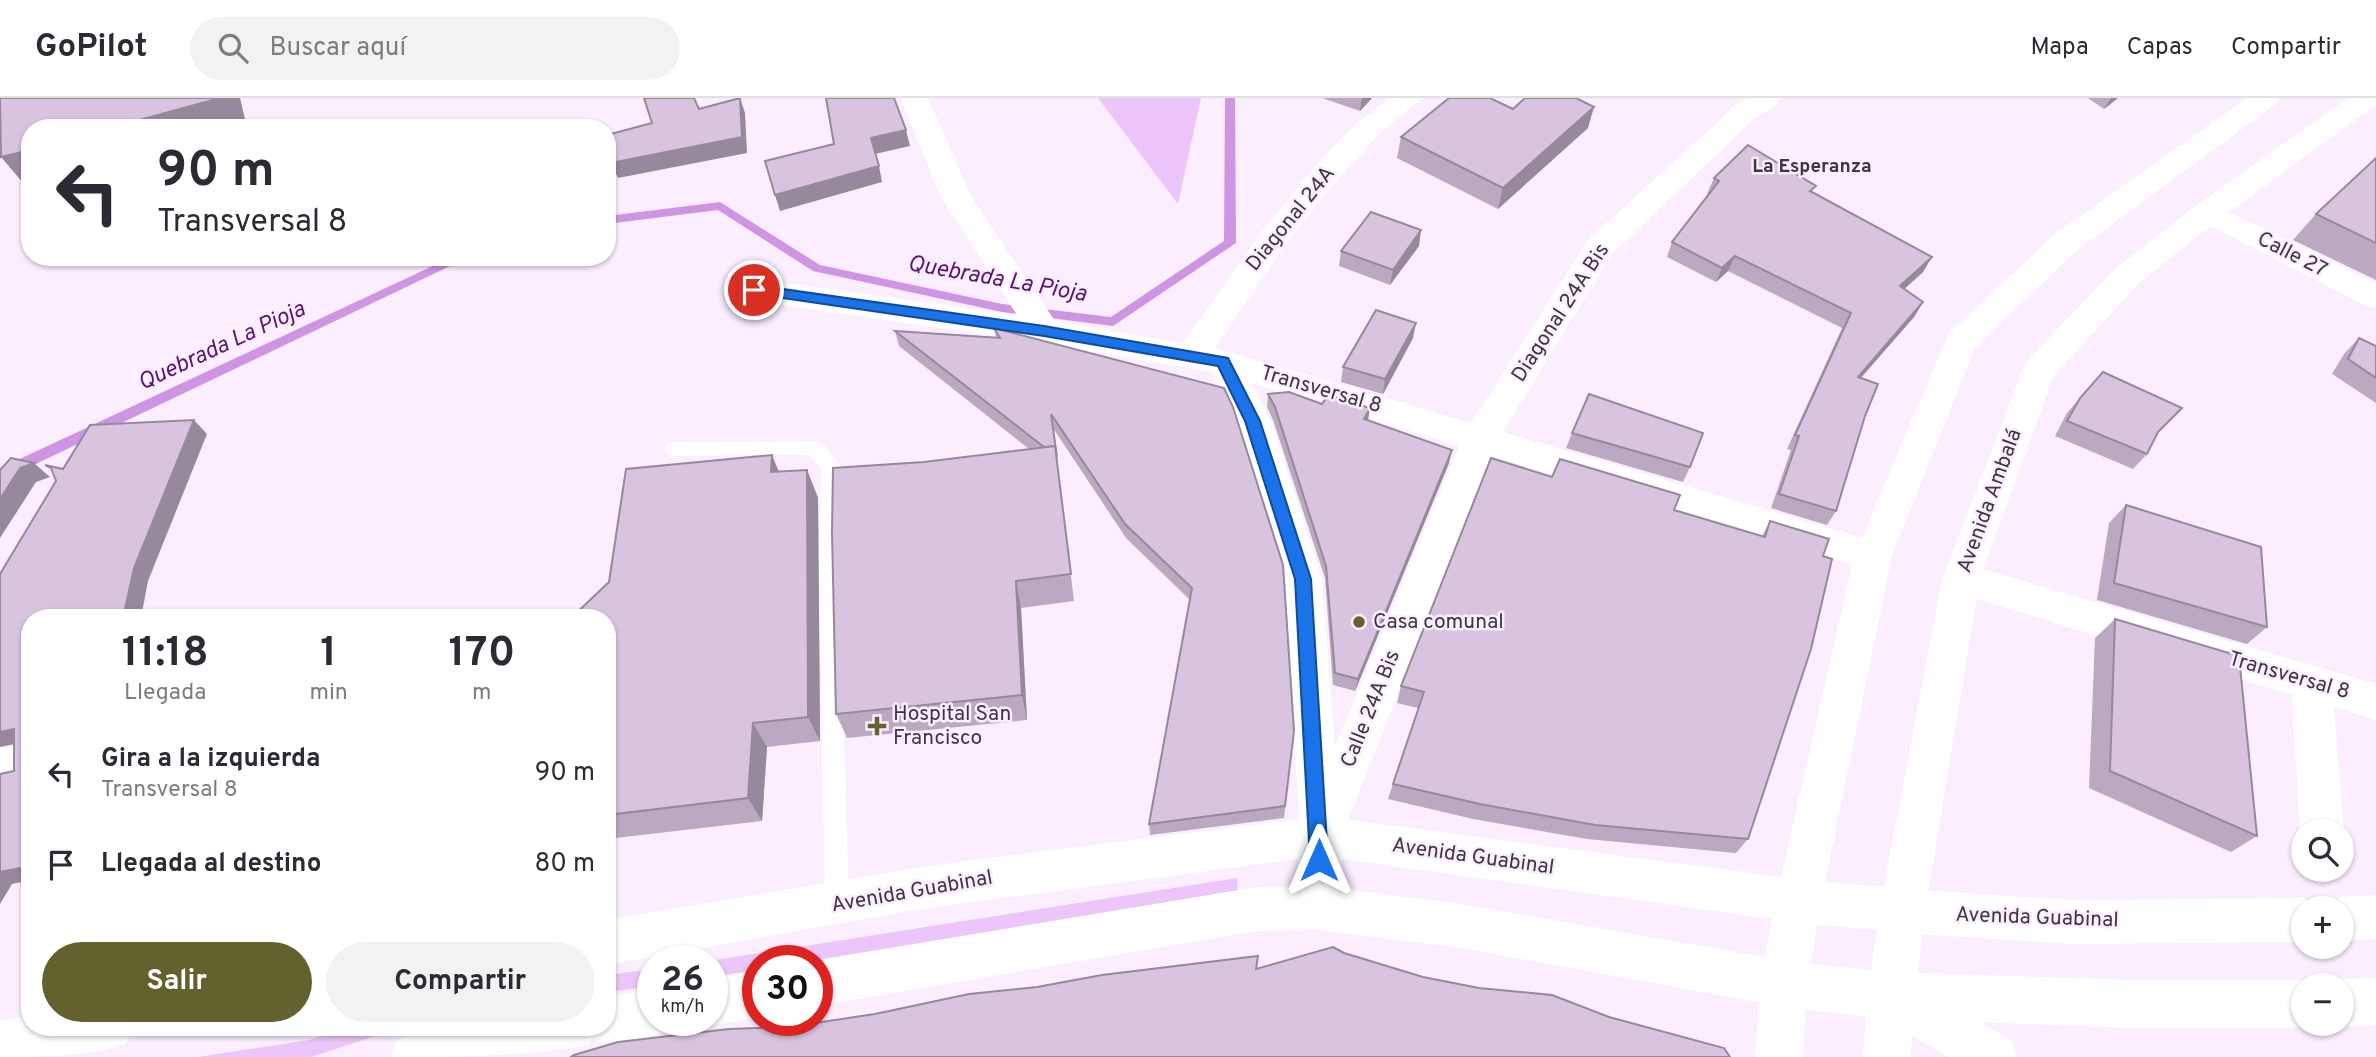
<!DOCTYPE html>
<html lang="es">
<meta charset="utf-8">
<style>
:root{--surface:#fff;--page:#f2f2f3;--text:#2b2b33;--muted:#7c7c81;--line:#e1e1e2;--accent:#63612e}
body{margin:0;font-family:Overpass,sans-serif;background:var(--page);color:var(--text);height:100vh;display:flex;flex-direction:column;font-size:26px;white-space:nowrap}
*{box-sizing:border-box;margin:0}
p{font-size:23px;color:var(--muted)}
.icon{flex:none;width:38px;height:38px;fill:none;stroke:currentColor;stroke-width:2;stroke-linecap:round;stroke-linejoin:round}
.map{position:relative;flex:1;overflow:hidden}
.details{position:absolute;left:21px;top:511px;width:595px;height:427px;display:flex;flex-direction:column;background:var(--surface);border-radius:28px;box-shadow:0 2px 5px #0004}
.details>*{flex:none}
.hud{position:absolute;left:21px;top:21px;width:595px;height:147px;border-radius:28px;box-shadow:0 2px 5px #0004;background:#fff;color:var(--text);overflow:hidden}
.controls{position:absolute;left:2291px;top:721px;display:grid;gap:14px}
.controls a{display:grid;place-items:center;width:63px;height:63px;border-radius:50%;background:var(--surface);box-shadow:0 2px 5px #0004;font-size:35px}
.speed{position:absolute;left:637px;top:847px;display:flex;gap:14px;font-size:35px;font-weight:700;text-align:center}
.speed>*{display:grid;place-content:center;width:91px;height:91px;border-radius:50%;background:var(--surface);box-shadow:0 2px 5px #0004;line-height:1}
.speed small{font-size:18px;font-weight:400}
.speed .limit{border:10px solid #d22;background:#fff;color:#111}
.pin{position:absolute;display:grid;place-items:center;width:60px;height:60px;color:#fff;margin:-30px;border:4px solid #fff;border-radius:50%;box-shadow:0 2px 7px #0007}
.me{position:absolute;width:77px;margin:-38px;rotate:0deg;stroke-linejoin:round;filter:drop-shadow(0 0 5px #0008)}
.turn{display:flex;align-items:center;gap:24px;height:147px;padding:0 21px;font-size:32px}
.turn .icon{width:91px;height:91px;stroke-width:2.5}
.turn b{display:block;font-size:49px;line-height:60px}
.eta{display:flex;justify-content:space-evenly;align-items:center;height:119px;text-align:center}
.eta b{font-size:42px;font-weight:700;line-height:49px}
.cta{display:flex;gap:14px;margin-top:auto;padding:14px 21px}
.cta a{flex:1;height:80px;border-radius:42px;background:var(--accent);color:#fff;font-size:28px;font-weight:700;line-height:80px;text-align:center}
.cta a+a{background:var(--page);color:var(--text)}
ul{padding:0;list-style:none}
li{display:flex;align-items:center;gap:21px;height:91px;padding:0 21px}
li div{flex:1}
li b{display:block;font-size:26px}
li em{font-style:normal}
header{display:flex;align-items:center;gap:42px;box-sizing:border-box;height:98px;padding:0 35px;background:var(--surface);border-bottom:2px solid var(--line)}
header strong{font-size:33px}
nav{display:flex;gap:38px;margin-inline-start:auto;font-size:24px}
.search{width:490px;height:63px;background:var(--page);display:flex;align-items:center;gap:18px;box-sizing:border-box;padding:0 24px;border-radius:38px;color:var(--muted);font-size:26px}
.map>svg:first-child{display:block}
</style>
<header>
<strong>GoPilot</strong>
<div class="search"><svg class="icon" aria-label="search" viewBox="0 0 24 24"><circle cx="10" cy="10" r="6"/><path d="M15 15l6 6"/></svg>Buscar aquí</div>
<nav><a>Mapa</a><a>Capas</a><a>Compartir</a></nav>
</header>
<div class="map">
<svg width="2376" height="959" viewBox="0 0 2376 959">
<rect width="100%" height="100%" fill="#faeeff"/>
<g fill="#ecc6fa">
<polygon points="1098,0 1201,0 1178,106"/>
<polygon points="1237,780 1238,798 817,863 758,863 758,872 712,879 712,863 709,863"/>
<polygon points="653,871 653,888 607,894 607,877"/>
<polygon points="353,929 403,929 311,959 198,959 309,942"/>
</g>
<g fill="none" stroke-linecap="round" stroke-linejoin="round">
<g fill="#ce96e2" fill-rule="evenodd">
<polygon points="1225,0 1235,0 1236,145 1113,228 1002,214 813,173 718,112 607,126 607,118 720,104 820,167 1002,206 1111,219 1224,143"/>
<polygon points="452,159 469,159 19,374 0,385 0,373 9,366"/>
</g>
<polygon fill="#fff" fill-rule="evenodd" points="816,343 823,345 841,369 839,461 849,807 846,815 837,819 828,815 825,807 819,461 821,371 811,357 674,358 667,356 664,351 667,346 674,344"/>
<g fill="#fff" fill-rule="evenodd">
<path d="M900,0H928L972,100L1055,223L1183,245L1261,135L1327,55L1357,25L1390,0H1422L1377,38L1326,95L1283,150L1215,250L1471,325L1589,141L1734,9L1747,0H1781L1777,6L1754,21L1611,157L1503,334L1873,443L1886,447L1892,458L1886,469L1873,473L1491,358L1342,738L1341,810L1334,825L1318,832L1302,825L1295,810L1300,734L1284,481L1235,323L1211,274L1044,245L754,203L742,200L738,192L742,184L754,181L1017,217L942,101ZM1251,285L1459,348L1335,649L1322,481L1271,323Z"/>
<polygon points="2208,104 2376,185 2376,210 2364,207 2197,121 2193,114 2197,107"/>
<polygon points="1961,465 2376,586 2376,622 2334,609 2344,733 2342,738 2342,733 2303,733 2303,739 2300,733 2292,597 1947,492 1942,481 1947,470"/>
<polygon points="30,645 30,683 0,689 0,651"/>
<polygon points="1891,874 1908,881 2011,942 2018,959 1948,959 1874,915 1867,898 1874,881"/>
</g>
<g fill="#fff" fill-rule="evenodd">
<polygon points="1902,791 2072,802 2303,800 2319,806 2321,810 2303,810 2303,844 2072,846 1902,835 1886,828 1879,813 1886,798"/>
<polygon points="2376,797 2376,841 2342,843 2342,810 2324,810 2326,805 2342,799"/>
<polygon points="1784,863 1801,869 1807,886 1803,959 1755,959 1761,886 1767,869"/>
<polygon points="1891,874 2135,882 2303,882 2315,887 2303,887 2303,926 2312,926 2303,930 2135,930 1913,922 1911,959 1863,959 1867,898 1874,881"/>
<polygon points="2376,880 2376,928 2342,929 2335,926 2342,926 2342,887 2328,887 2342,881"/>
</g>
<g fill="#fff" fill-rule="evenodd">
<path d="M2247,0H2280L2276,6L2077,152L1975,250L1892,458L1825,784L1884,789L1942,481L2026,264L2116,170L2197,107L2348,0H2376V7L2219,121L2138,186L2053,279L1980,481L1925,813L1915,898L1908,915L1891,922L1784,909L1455,849L1318,832L1257,833L817,908V863H814L817,862L1257,789L1318,788L1455,805L1765,859L1772,821L1320,758L921,811L607,867V822L921,769L1320,718L1781,779L1854,458L1949,235L2055,136ZM1817,827L1877,832L1871,872L1811,866Z"/>
<polygon points="758,873 758,920 712,927 701,922 712,922 712,879"/>
<path d="M653,890V922H673L670,931C646,941 616,951 592,941L590,946C535,959 450,959 390,959L397,942L414,935L444,929H607V899Z"/>
<path d="M30,918V929H133L126,946C86,959 43,959 0,959V923Z"/>
</g>
</g>
<g fill="#baa9c0">
<polygon points="1322,0 1372,0 1360,13"/>
<polygon points="2088,0 2118,0 2104,11"/>
<polygon points="1588,30 1498,111 1397,60 1401,39"/>
<polygon points="2376,60 2376,182 2293,142 2316,116"/>
<polygon points="1714,80 1812,94 1923,174 1904,191 1923,204 1914,219 1861,280 1865,318 1836,413 1827,427 1771,410 1791,352 1787,351 1842,230 1728,173 1716,184 1667,159 1672,144 1709,96 1707,96"/>
<polygon points="1419,148 1390,187 1339,168 1341,153"/>
<polygon points="994,230 1224,290 1294,633 1284,720 1150,737 1149,726 1190,502 1126,440 1053,330 1074,503 1021,510 1027,622 847,640 836,616 924,364 1029,351 899,248 895,233 996,239"/>
<polygon points="1413,240 1383,296 1341,284 1343,269"/>
<polygon points="2359,240 2376,248 2376,305 2332,276 2344,256"/>
<polygon points="1268,296 1368,322 1449,365 1355,593 1333,587 1325,480 1273,322 1267,309"/>
<polygon points="2080,300 2182,310 2156,337 2147,356 2133,371 2055,338 2067,315"/>
<polygon points="1572,335 1690,369 1683,384 1566,350"/>
<polygon points="772,357 779,374 807,372 818,400 820,643 767,649 762,723 607,741 607,520"/>
<polygon points="1552,379 1674,412 1762,438 1770,423 1823,458 1748,741 1736,755 1587,741 1473,721 1388,701 1418,610 1397,605 1401,588"/>
<polygon points="2126,407 2267,529 2247,546 2097,502 2109,425"/>
<polygon points="2115,521 2257,738 2231,754 2089,690 2095,540"/>
</g>
<g fill="#97899c">
<polygon points="220,0 240,0 246,25 228,30 110,30"/>
<polygon points="740,0 745,15 747,55 618,80 611,65"/>
<polygon points="1362,0 1372,0 1360,13"/>
<polygon points="2111,0 2118,0 2104,11"/>
<polygon points="1594,9 1588,30 1498,111 1503,90"/>
<polygon points="906,32 910,48 875,56 871,40"/>
<polygon points="30,52 30,85 24,86 1,59"/>
<polygon points="879,68 882,84 780,113 775,97"/>
<polygon points="1421,132 1419,148 1390,187 1393,172"/>
<polygon points="1735,158 1728,173 1716,184 1722,170"/>
<polygon points="1932,159 1923,174 1891,203 1900,188"/>
<polygon points="1923,204 1914,219 1849,293 1858,279"/>
<polygon points="1416,225 1413,240 1383,296 1385,281"/>
<polygon points="1370,310 1368,323 1364,321"/>
<polygon points="194,322 207,336 148,483 141,520 123,520 134,470"/>
<polygon points="1452,352 1449,365 1355,593 1358,581"/>
<polygon points="772,357 783,385 771,374"/>
<polygon points="34,365 50,379 36,384 0,440 0,401 20,370"/>
<polygon points="807,372 818,400 820,643 808,619"/>
<polygon points="1016,483 1021,510 1027,622 1022,597"/>
<polygon points="753,625 767,649 762,723 748,700"/>
<polygon points="14,631 30,643 0,649 0,634"/>
<polygon points="30,768 30,782 12,786 0,806 0,774"/>
</g>
<g fill="#d8c4df" stroke="#97899c" stroke-width="2">
<polygon points="0,0 220,0 110,30 30,30 30,52 1,59"/>
<polygon points="644,0 694,0 699,11 740,0 742,39 611,65 607,48 607,37 652,25"/>
<polygon points="826,0 894,0 906,32 871,40 879,68 775,97 765,63 834,46"/>
<polygon points="1449,0 1490,0 1513,11 1525,0 1576,0 1594,9 1503,90 1401,39"/>
<polygon points="1748,47 1816,88 1810,93 1932,159 1900,188 1923,204 1858,279 1878,286 1865,318 1836,413 1779,396 1799,338 1795,337 1851,215 1735,158 1722,170 1672,144 1719,83 1714,80"/>
<polygon points="2376,60 2376,145 2316,116"/>
<polygon points="1371,114 1421,132 1393,172 1341,153"/>
<polygon points="1376,212 1416,225 1385,281 1343,269"/>
<polygon points="994,230 1224,290 1233,309 1283,467 1294,633 1285,708 1149,726 1192,490 1125,426 1051,316 1057,359 1055,348 1044,349 895,233 1000,240"/>
<polygon points="2359,240 2376,248 2376,280 2348,261"/>
<polygon points="2103,274 2182,310 2158,334 2147,356 2067,323 2080,300"/>
<polygon points="1289,294 1322,306 1328,297 1370,310 1364,321 1452,352 1358,581 1335,575 1326,468 1275,309 1268,296"/>
<polygon points="1589,296 1703,335 1690,369 1572,335"/>
<polygon points="194,322 134,470 123,520 30,520 30,768 0,774 0,676 14,673 14,631 0,634 0,476 56,383 51,370 45,367 63,371 90,327"/>
<polygon points="1055,348 1071,476 1016,483 1022,597 836,616 832,434 833,370 924,364"/>
<polygon points="772,357 771,374 807,372 808,619 753,625 748,700 607,717 607,520 571,520 609,484 626,371"/>
<polygon points="11,360 34,365 20,370 0,401 0,372"/>
<polygon points="1491,360 1552,379 1560,361 1680,397 1674,412 1765,439 1770,423 1829,441 1823,458 1832,461 1811,551 1748,741 1595,727 1480,706 1393,686 1424,594 1401,588"/>
<polygon points="2126,407 2261,449 2267,529 2114,485"/>
<polygon points="2115,521 2239,558 2257,738 2110,673"/>
<polygon points="1333,849 1344,855 1423,879 1479,890 1552,897 1609,919 1724,950 1730,959 571,959 574,957 618,944 729,931 788,929 875,916 969,896 1037,889 1102,877 1258,858 1256,871"/>
</g>
<polygon fill="#1a73e8" stroke="#114b97" stroke-width="2" points="754,187 1044,228 1228,260 1260,323 1311,481 1328,762 1325,768 1319,771 1312,768 1310,762 1295,481 1245,323 1218,268 1044,238 749,195 747,192"/>
<g fill="#63612e" stroke="#faeeff" stroke-width="2.5">
<circle cx="1359" cy="524" r="7"/>
<path d="M873.5 617.5h7v7h7v7h-7v7h-7v-7h-7v-7h7z"/>
</g>
<g text-anchor="middle" dominant-baseline="central" stroke-width="5" stroke-linejoin="round" paint-order="stroke">
<g font-size="19" font-weight="bold" fill="#3e3641" stroke="#faeeff">
<text x="1812" y="69">La Esperanza</text>
</g>
<g font-size="21" fill="#3e3641" stroke="#faeeff">
<text transform="translate(1291 121) rotate(-51)">Diagonal 24A</text>
<text transform="translate(2292 157) rotate(27)">Calle 27</text>
<text transform="translate(1561 215) rotate(-57)">Diagonal 24A Bis</text>
<text transform="translate(1321 292) rotate(16)">Transversal 8</text>
<text transform="translate(1990 403) rotate(-70)">Avenida Ambalá</text>
<text transform="translate(2289 578) rotate(16)">Transversal 8</text>
<text transform="translate(1371 611) rotate(-68)">Calle 24A Bis</text>
<text transform="translate(1473 759) rotate(8)">Avenida Guabinal</text>
<text transform="translate(912 794) rotate(-10)">Avenida Guabinal</text>
<text transform="translate(2037 820) rotate(2)">Avenida Guabinal</text>
</g>
<g font-size="21" fill="#3e3641" stroke="#faeeff" text-anchor="start">
<text x="1373" y="524">Casa comunal</text>
<text x="893" y="616">Hospital San<tspan x="893" dy="24">Francisco</tspan></text>
</g>
<g font-size="23" font-style="italic" fill="#5b146f" stroke="#faeeff">
<text transform="translate(997 182) rotate(10)">Quebrada La Pioja</text>
<text transform="translate(222 249) rotate(-25)">Quebrada La Pioja</text>
</g>
</g>
</svg>
<div class="controls">
<a><svg class="icon" aria-label="search" viewBox="0 0 24 24"><circle cx="10" cy="10" r="6"/><path d="M15 15l6 6"/></svg></a>
<a>+</a>
<a>−</a>
</div>
<div class="speed"><div>26<small>km/h</small></div><div class="limit">30</div></div>
<div class="pin" style="left:754px;top:192px;background:#d93025"><svg class="icon" aria-label="arrive" viewBox="0 0 24 24"><path d="M6 21V4h12l-3 4 3 4H6"/></svg></div>
<svg class="me" style="left:1319px;top:762px" viewBox="-20 -20 40 40"><path d="M0-17L14 15 0 8-14 15z" fill="#1a73e8" stroke="#fff" stroke-width="4"/></svg>
<div class="hud">
<div class="turn"><svg class="icon" aria-label="left" viewBox="0 0 24 24"><path d="M17 20v-9H6M10 6l-5 5 5 5"/></svg><div><b>90 m</b>Transversal 8</div></div>
</div>
<section class="details">
<div class="eta">
<div><b>11:18</b><p>Llegada</p></div>
<div><b>1</b><p>min</p></div>
<div><b>170</b><p>m</p></div>
</div>
<ul>
<li><svg class="icon" aria-label="left" viewBox="0 0 24 24"><path d="M17 20v-9H6M10 6l-5 5 5 5"/></svg><div><b>Gira a la izquierda</b><p>Transversal 8</p></div><em>90 m</em></li>
<li><svg class="icon" aria-label="arrive" viewBox="0 0 24 24"><path d="M6 21V4h12l-3 4 3 4H6"/></svg><div><b>Llegada al destino</b></div><em>80 m</em></li>
</ul>
<div class="cta"><a>Salir</a><a>Compartir</a></div>
</section>
</div>
